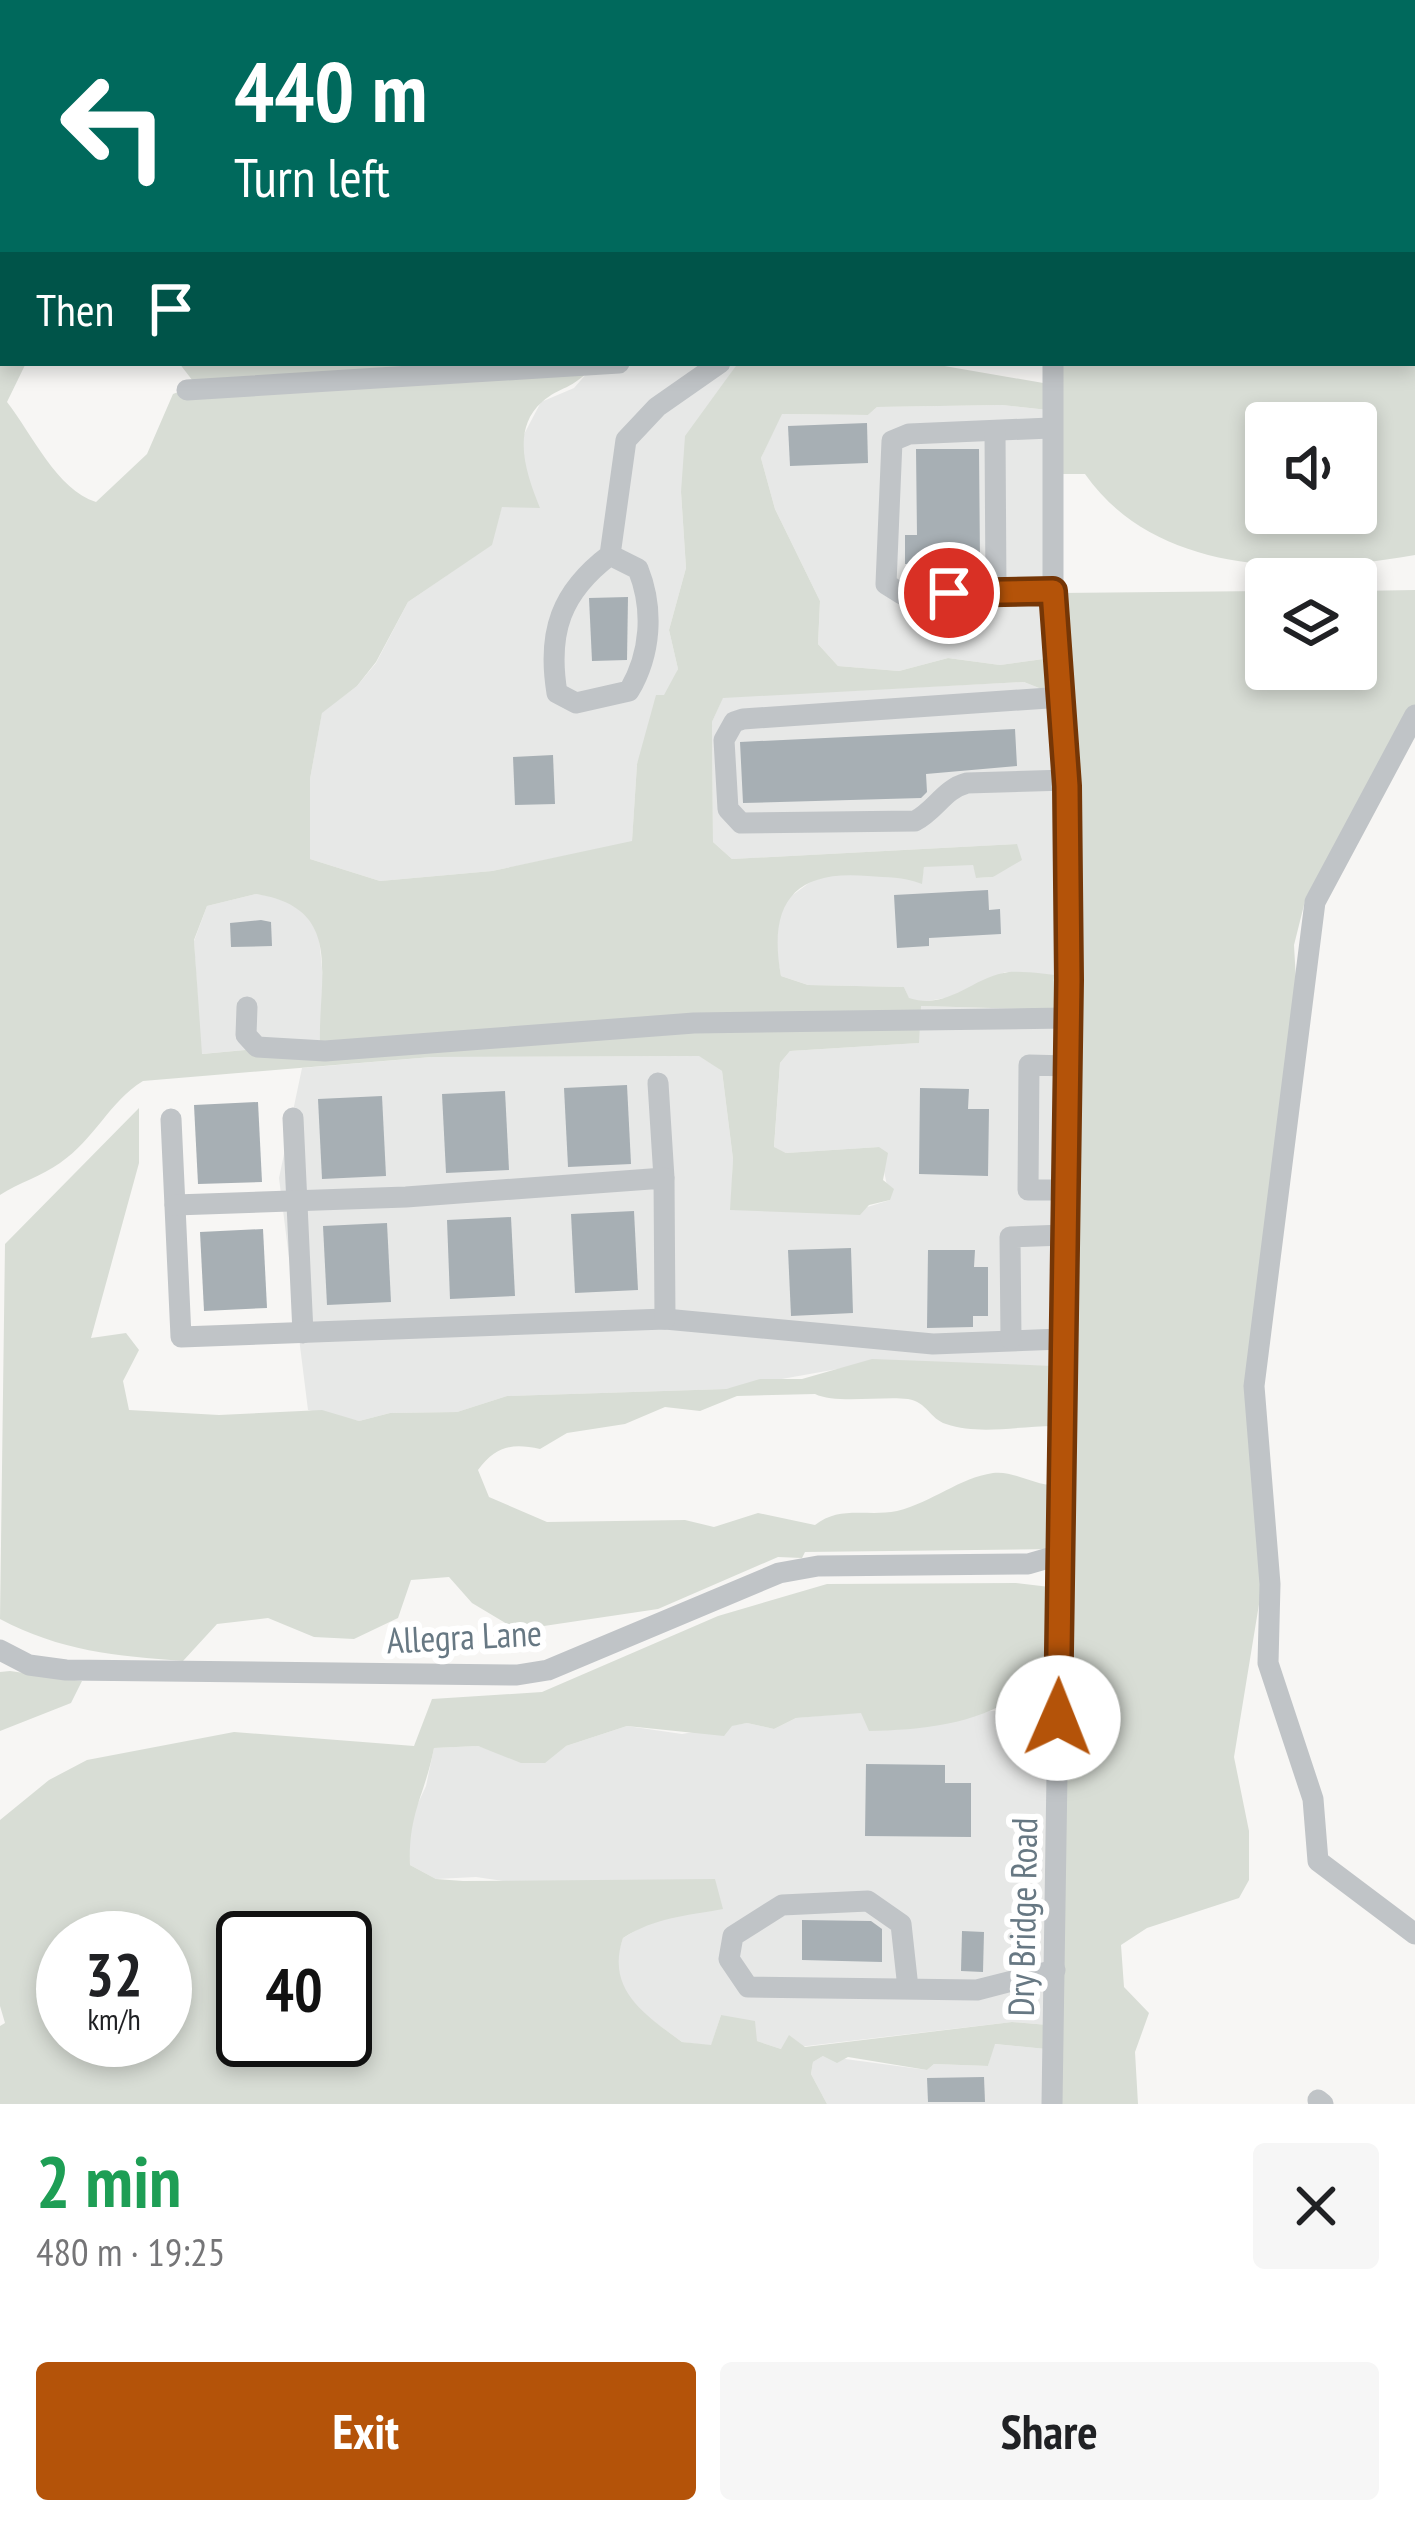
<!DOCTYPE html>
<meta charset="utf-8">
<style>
:root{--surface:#fff;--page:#f6f6f6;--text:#202124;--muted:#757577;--accent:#b45309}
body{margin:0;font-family:"PT Sans Narrow",sans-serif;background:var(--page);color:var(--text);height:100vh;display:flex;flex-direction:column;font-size:45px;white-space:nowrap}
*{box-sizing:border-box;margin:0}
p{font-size:39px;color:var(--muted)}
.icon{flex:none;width:66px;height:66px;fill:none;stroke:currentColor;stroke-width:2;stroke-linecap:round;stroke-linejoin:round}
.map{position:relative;height:2104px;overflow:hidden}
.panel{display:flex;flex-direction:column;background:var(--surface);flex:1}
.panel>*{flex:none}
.banner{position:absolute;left:0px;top:0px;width:1416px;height:366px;box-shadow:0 6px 18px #0003;background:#00695c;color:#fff;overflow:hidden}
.controls{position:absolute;left:1245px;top:402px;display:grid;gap:24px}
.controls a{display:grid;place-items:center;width:132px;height:132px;border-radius:12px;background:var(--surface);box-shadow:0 6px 18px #0003;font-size:60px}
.speed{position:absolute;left:36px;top:1911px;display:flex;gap:24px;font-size:60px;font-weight:700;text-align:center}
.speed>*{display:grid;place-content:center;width:156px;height:156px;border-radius:50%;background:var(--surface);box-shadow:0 6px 18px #0003;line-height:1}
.speed small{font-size:30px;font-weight:400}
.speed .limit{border:6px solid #111;border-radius:18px;background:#fff;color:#111}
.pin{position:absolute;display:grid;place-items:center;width:102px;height:102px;color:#fff;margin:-51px;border:6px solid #fff;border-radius:50%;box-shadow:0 3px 12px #0007}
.me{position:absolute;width:132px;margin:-66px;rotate:1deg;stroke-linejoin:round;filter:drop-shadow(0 0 9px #0008)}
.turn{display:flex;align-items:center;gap:42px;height:252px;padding:0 36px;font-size:54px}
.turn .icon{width:156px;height:156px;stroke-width:2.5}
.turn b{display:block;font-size:84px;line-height:102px}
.then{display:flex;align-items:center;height:114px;padding:0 36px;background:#0003;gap:24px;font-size:45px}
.round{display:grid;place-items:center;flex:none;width:126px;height:126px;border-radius:12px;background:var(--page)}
.overview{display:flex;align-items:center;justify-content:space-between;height:204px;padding:0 36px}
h1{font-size:72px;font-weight:600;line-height:90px;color:#1e9e55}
.button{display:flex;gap:24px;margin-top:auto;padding:24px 36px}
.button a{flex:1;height:138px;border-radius:12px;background:var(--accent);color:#fff;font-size:48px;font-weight:600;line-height:138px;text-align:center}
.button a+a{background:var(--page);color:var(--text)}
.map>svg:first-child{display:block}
</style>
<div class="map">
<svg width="1415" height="2104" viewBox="0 0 1415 2104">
<rect width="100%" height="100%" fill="#f7f6f4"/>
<g fill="#e7e8e7">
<polygon points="738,363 720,390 681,492 686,568 669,630 678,669 637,764 632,842 492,871 380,881 310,859 310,779 322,712 357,686 376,663 408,602 491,545 502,506 518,505 526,473 522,438 541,402 574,388 595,364"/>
<polygon points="1002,405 1048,410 1058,657 1000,665 948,658 899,671 838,666 818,644 820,601 775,509 761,458 781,414 868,415 877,407"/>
<polygon points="1024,682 1054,694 1068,977 1005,972 958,996 921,1002 909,999 904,987 808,985 781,976 774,939 783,902 820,875 898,874 921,883 924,867 952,862 973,865 977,878 993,877 1017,844 732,859 713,842 712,722 723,697"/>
<polygon points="256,894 290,899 318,928 324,988 320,1043 201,1054 194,941 207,906"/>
<polygon points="920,1006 1068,1010 1058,1366 877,1362 726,1389 507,1396 457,1412 390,1413 359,1421 308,1410 279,1178 302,1068 432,1057 700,1056 722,1071 733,1159 731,1209 861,1209 890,1200 879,1147 786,1153 774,1148 780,1063 790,1051 918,1043"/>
<polygon points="1020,1693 1056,1693 1048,2025 1012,2022 781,2049 757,2041 721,2015 711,2046 682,2042 638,2010 621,1986 616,1960 623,1938 645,1925 677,1912 713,1911 476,1877 436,1879 410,1865 408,1825 426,1786 434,1748 478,1746 499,1753 566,1746 627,1726 682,1734 747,1723 774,1729 796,1718 862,1712 997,1711"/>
<polygon points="994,2044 1046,2049 1052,2104 827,2104 811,2074 813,2062 823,2056 927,2070 934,2064 988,2066"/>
</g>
<g fill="#d8ddd5" fill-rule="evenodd">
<path d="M0,0H531L3,3V363H26L7,402C32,434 57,490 96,502L147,454L173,394L196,385L179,363H614L595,364C572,391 560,386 542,402C510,430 527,476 540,508L502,507L492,545L408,602L376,662L357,686L322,713L310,779V859L380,881L492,871L632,841L637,764L656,695H664L678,669L669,630L686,568L681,492L685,436L738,363H927L1049,384L1053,363H1413V3H1337L1415,0V555C1304,575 1157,577 1085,474H1051L1048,410L1002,405L877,407L868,415L782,414L761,458L775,509L820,601L818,644L838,666L899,671L948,658L1000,665L1058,657V593L1266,591V669H1356V591L1415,590V719L1306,897L1294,945L1296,981L1252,1473L1261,1592L1234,1757L1249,1831V1880L1239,1898L1147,1928L1121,1945L1124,1987L1149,2013L1135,2052L1138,2104H1052L1046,2049L995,2044L988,2066L934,2064L927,2070L848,2057L837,2063L823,2056L813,2062L811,2074L827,2104H0V2026L5,2023L0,2006V1820L49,1780L87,1760L234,1732L414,1746L432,1699L542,1692L718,1616L827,1584L1016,1583L1058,1588L1057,1549L805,1552L802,1558L778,1557L658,1609L517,1630L472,1603L449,1577L411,1580L398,1618L354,1639L314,1637L268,1618L217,1624L183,1661C116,1656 60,1651 0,1619L5,1244L139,1108V1163L91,1338L126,1333L139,1350L123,1381L129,1410L219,1415L322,1410L359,1421L390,1413L457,1412L507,1396L726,1389L760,1379H802L872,1359L1058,1366L1068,1010L921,1006L919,1043L790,1051L780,1063L774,1147L786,1153L879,1147L888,1153L883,1180L894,1189L890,1200L869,1205L860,1215L730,1210L733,1159L722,1071L699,1056L432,1057L143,1081C109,1102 95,1139 60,1163C42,1176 18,1183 0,1195ZM1266,423H1356V513H1266ZM1024,682L1054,694L1068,976C1049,975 1028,971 1009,972C973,976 949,1011 909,998L904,987L808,985L781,976C768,905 792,869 868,876C888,878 902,876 922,884L924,867L973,865L976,878L993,877L1022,860L1017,844L732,859L713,842L712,722L723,698ZM256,894C345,908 318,976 320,1043L202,1054L194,940L207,906ZM815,1394C835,1404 882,1396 908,1399C927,1402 930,1419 946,1424C982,1436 1021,1425 1059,1426L1058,1485C1036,1487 1014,1470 993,1473C959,1478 933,1502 897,1511C867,1517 840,1505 815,1525L758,1513L714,1527L685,1520L547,1522L489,1497L478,1470C496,1446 512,1443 540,1449L567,1433L625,1424L665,1407L700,1411L737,1396ZM1020,1693H1056L1048,2025L1012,2022L805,2047L789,2035L781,2049L757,2041L755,2021L721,2015L711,2045L682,2042C647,2016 605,1991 623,1938C656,1917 686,1916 723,1909L715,1879L463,1881L436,1879L410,1865C408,1813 425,1795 434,1748L478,1746L521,1763H545L566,1746L627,1726L724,1736L732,1726L747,1723L774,1729L796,1718L861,1713L869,1731C920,1730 979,1725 1020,1693ZM63,1938H165V2040H63ZM243,1938H345V2040H243Z"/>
<polygon points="0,1672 10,1671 82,1681 71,1703 0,1731"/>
</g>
<g fill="#a7afb4">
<polygon points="867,423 868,463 790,466 788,426"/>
<polygon points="916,449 979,449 980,563 905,564 905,535 917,535"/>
<polygon points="628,597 627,660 592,661 589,598"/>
<polygon points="1015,729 1017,766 926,774 927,792 921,798 743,803 740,742"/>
<polygon points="553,755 555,804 515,805 513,757"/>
<polygon points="988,890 989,910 1000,909 1001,934 929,938 929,946 897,948 894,895"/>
<polygon points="261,920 271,922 272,946 231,947 230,923"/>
<polygon points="627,1085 631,1164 568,1167 564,1088"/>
<polygon points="920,1088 969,1089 968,1109 989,1109 988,1176 919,1174"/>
<polygon points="505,1091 509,1170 446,1173 442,1094"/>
<polygon points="382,1096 386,1176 322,1179 318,1099"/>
<polygon points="258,1102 262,1182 198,1184 194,1105"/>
<polygon points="634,1211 638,1290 575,1293 571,1214"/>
<polygon points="511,1217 515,1296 450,1299 447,1220"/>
<polygon points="387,1223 391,1302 327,1305 323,1226"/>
<polygon points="263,1229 267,1308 204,1311 200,1232"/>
<polygon points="851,1248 853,1313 791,1316 788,1250"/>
<polygon points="928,1250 975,1250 974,1267 988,1267 988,1316 973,1316 973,1327 927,1328"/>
<polygon points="866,1764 945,1765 945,1783 971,1783 971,1837 865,1836"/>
<polygon points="802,1920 871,1921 882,1929 882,1962 802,1960"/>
<polygon points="962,1931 984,1932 983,1972 961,1971"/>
<polygon points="984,2077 985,2102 928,2102 927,2078"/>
</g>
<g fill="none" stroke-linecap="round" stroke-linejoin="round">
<g stroke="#c0c4c7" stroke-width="21">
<polyline points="1074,3 1074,0"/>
<polyline points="1413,187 1415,187"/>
<polyline points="187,390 619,363"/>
<polyline points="1050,428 909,434 892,441 886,584 902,594 1053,591"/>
<polyline points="995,431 996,592"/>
<path d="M610,555L638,569C654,609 651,654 629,691L576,703L557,693C547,632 561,592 610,555L626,440L657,407L720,363"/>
<path d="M1063,697L743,719L734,722L724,740L728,809L741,823L915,821C936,810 944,789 967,783L1067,780"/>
<polyline points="1415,715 1315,902 1254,1386 1270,1584 1268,1663 1313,1799 1318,1861 1415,1934"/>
<polyline points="247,1007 246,1035 257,1047 325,1051 694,1023 1069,1018"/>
<polyline points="658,1083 664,1178"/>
<polyline points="293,1118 303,1333"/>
<polyline points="171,1119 181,1337 665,1319 933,1344 1061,1339"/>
<polyline points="1065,1190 1028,1190 1029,1065 1068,1066"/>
<polyline points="175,1205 406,1197 664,1178 665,1319"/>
<polyline points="1011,1339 1010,1237 1064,1235"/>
<polyline points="0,1650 29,1665 66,1670 517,1675 548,1670 779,1573 818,1566 1028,1564 1059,1555"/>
<polyline points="908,1988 901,1924 868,1901 782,1905 733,1936 729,1959 748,1987 977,1990 1055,1970"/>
<polyline points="1318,2100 1323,2104"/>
<polyline points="1052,2104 1069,980 1067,786 1053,591 1053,363"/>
</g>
</g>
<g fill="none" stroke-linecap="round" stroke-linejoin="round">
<defs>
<polyline id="route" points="949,593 1053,591 1067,786 1069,980 1058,1718"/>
</defs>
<use href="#route" stroke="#753606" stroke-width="30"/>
<use href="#route" stroke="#b45309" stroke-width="21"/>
</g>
<g text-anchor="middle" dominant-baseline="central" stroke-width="12" stroke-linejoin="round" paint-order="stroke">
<g font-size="36" fill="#677883" stroke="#fff">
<text transform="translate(464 1636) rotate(-3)">Allegra Lane</text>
<text transform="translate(1022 1917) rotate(-89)">Dry Bridge Road</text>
</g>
</g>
</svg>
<div class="controls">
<a><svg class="icon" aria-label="sound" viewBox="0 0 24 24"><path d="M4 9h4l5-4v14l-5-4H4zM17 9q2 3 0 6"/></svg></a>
<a><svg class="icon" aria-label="layers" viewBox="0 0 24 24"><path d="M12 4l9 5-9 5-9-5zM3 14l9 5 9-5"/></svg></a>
</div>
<div class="speed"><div>32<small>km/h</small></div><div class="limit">40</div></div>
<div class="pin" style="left:949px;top:593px;background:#d93025"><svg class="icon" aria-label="arrive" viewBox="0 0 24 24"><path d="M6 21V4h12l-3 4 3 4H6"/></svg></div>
<svg class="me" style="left:1058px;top:1718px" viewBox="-20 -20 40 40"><circle r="19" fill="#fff"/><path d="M0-13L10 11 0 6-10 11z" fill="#b45309"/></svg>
<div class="banner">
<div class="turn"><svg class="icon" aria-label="left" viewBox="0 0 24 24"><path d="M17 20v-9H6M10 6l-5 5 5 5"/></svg><div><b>440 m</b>Turn left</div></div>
<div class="then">Then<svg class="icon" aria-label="arrive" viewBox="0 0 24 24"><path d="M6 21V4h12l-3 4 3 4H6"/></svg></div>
</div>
</div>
<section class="panel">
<div class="overview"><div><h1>2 min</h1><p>480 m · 19:25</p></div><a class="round"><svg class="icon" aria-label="close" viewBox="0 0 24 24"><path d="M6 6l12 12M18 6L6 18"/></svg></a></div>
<div class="button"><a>Exit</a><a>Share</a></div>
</section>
